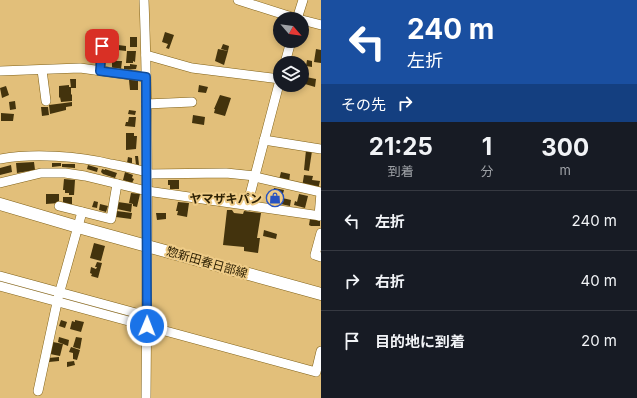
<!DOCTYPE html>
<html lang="ja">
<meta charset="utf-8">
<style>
:root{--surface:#171b24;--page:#20242c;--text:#f1f3f6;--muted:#9ea1a6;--line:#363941}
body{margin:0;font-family:Inter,"Noto Sans JP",sans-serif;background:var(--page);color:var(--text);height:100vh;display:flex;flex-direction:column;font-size:15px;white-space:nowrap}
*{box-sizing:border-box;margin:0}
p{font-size:13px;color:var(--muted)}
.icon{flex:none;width:22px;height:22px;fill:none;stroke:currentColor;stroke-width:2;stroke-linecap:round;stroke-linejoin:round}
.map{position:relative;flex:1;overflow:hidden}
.drawer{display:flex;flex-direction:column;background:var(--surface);width:316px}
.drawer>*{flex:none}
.top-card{background:#1a4fa0;color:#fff;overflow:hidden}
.needle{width:26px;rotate:118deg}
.fabs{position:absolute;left:273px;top:12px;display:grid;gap:8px}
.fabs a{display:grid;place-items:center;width:36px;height:36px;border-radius:50%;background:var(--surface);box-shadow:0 2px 6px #0003;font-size:20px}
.pin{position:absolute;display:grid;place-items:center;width:34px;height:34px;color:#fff;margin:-17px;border-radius:8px;box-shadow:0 2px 6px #0006}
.me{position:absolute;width:44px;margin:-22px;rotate:1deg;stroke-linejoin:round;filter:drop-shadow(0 0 3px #0008)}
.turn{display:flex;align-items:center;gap:14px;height:84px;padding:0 20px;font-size:18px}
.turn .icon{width:52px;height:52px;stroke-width:2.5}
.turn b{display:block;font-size:28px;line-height:34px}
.then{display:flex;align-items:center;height:38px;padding:0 20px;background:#0003;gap:8px;font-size:15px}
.eta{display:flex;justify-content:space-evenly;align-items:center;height:68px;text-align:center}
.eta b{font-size:24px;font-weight:700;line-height:28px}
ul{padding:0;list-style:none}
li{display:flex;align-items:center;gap:12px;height:60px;padding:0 20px;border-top:1px solid var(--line)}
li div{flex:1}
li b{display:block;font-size:15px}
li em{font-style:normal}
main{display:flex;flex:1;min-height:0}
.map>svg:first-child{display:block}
</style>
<main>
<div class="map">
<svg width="321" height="398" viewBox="0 0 321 398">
<rect width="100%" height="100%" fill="#e2bf7a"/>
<g fill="#43330d">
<polygon points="165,32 174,35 169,49 166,48 168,44 162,42"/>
<polygon points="108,35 117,36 117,43 108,43"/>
<rect x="130" y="37" width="7" height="10"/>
<polygon points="223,44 229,46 228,51 221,49"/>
<polygon points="118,45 126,46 126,51 118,50"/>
<polygon points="218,49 228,51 224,65 215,61"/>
<polygon points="316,49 321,50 321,63 314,62"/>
<polygon points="127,51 136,51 135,62 133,61 133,63 126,63"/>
<polygon points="307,60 312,61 312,67 306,66"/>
<polygon points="112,61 122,61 121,69 112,69"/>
<polygon points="130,64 137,65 136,69 124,70 124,66 130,66"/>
<polygon points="306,77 316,79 315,87 305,84"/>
<polygon points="70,79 76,79 76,88 71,88"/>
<polygon points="138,79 138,90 130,90 129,80"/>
<polygon points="69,85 69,87 71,87 71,95 72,94 72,101 61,102 60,97 59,98 59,86"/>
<polygon points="199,85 208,87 206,93 198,92"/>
<polygon points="6,86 9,95 2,98 0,88"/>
<polygon points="220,95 231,98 225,116 214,113 215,109 214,109"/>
<polygon points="15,101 16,109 10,110 9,102"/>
<polygon points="72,102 72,106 66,107 66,110 50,114 49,105"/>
<polygon points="41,107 48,107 49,115 42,116"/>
<polygon points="129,110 136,111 135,115 128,114"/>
<polygon points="1,113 14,114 13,121 1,121"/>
<polygon points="193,115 205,117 204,125 192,123"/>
<polygon points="129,117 136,117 135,127 125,126 126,122 128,122"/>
<polygon points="126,133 134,133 134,136 137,136 136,149 126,150"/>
<polygon points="306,150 312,151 309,171 304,170"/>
<polygon points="135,156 138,156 139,165 136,165"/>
<polygon points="128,157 132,158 132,163 127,163"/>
<polygon points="34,162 35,170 17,173 16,163"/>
<polygon points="52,163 61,163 61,166 52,167"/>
<polygon points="62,164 75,164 75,168 62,167"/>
<polygon points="11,165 12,172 0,175 0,168"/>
<polygon points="88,165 98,168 97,172 87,169"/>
<polygon points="102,169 105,170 105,169 117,173 115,178 103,174 101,172"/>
<polygon points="125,172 133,175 132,178 134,179 132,183 123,180"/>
<polygon points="281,172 290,174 289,182 279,180"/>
<polygon points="304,175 313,176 312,180 320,181 318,190 302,187"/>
<polygon points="64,179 75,180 74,195 69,195 69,193 65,193 65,190 63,190"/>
<polygon points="168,180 179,180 179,189 170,189 170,185 168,185"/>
<polygon points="274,188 284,190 282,197 272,194"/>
<polygon points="131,193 140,194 137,207 133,206 133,204 129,203"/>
<polygon points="46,194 59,194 59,203 46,204"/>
<polygon points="299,194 308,196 305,208 294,205 295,201 297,202"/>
<rect x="63" y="197" width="9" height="7"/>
<polygon points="278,197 291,200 290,206 276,203"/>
<polygon points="94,201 98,202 97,208 92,207"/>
<polygon points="118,202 132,204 131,212 117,209"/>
<polygon points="178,202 189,203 187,217 177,215 178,211 176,211"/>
<polygon points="100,204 108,206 106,212 99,210"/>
<polygon points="227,210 232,210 234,213 243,214 244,211 261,213 257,238 260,238 258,253 244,251 244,247 223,245"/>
<polygon points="117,211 132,213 131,219 116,217"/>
<polygon points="156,213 166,213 166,219 157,220"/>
<polygon points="310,219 320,220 320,226 311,226 309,225"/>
<polygon points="264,230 277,234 276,239 263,236"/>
<polygon points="94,243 105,246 101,261 90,258"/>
<polygon points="97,262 102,263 98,278 91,276 92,274 90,273 91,267 96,269 97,267 95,267"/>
<polygon points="61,320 67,322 65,328 59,326"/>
<polygon points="75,320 84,322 81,332 70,329 72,321 75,322"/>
<polygon points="59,337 69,340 68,346 58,342"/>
<polygon points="76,337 82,338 80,349 73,347"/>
<polygon points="53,342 63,344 60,356 50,354"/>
<polygon points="71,347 80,350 77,360 73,359 73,353 69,352"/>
<polygon points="59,357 59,361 49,362 48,358"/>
<polygon points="74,361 75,365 67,367 67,362"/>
</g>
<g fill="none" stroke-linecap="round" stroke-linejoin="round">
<defs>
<g id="minor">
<path d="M144,0C149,133 147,265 146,398"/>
<polyline points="238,0 298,19"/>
<polyline points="297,19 303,0"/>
<polyline points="302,20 321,25"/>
<polyline points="146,55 192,68 280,79"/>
<polyline points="285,63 291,41"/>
<polyline points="42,70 46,101"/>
<polyline points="0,71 80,68 146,77"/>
<polyline points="100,71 102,46"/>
<polyline points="146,104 192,102"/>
<polyline points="264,140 321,149"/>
<path d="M0,159C33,153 78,156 111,164C123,166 135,169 147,172"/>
<polyline points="147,174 226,173 255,176"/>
<polyline points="255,177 321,192"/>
<polyline points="0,183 41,173 65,173 85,176 147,191 321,216"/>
<polyline points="59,206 111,219 117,184"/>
<polyline points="247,206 280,80"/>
<polyline points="319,216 321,193"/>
<polyline points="321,233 315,255 321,257"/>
<polyline points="0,276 147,316"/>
<polyline points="0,286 316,372 321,351"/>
<polyline points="38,391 58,298 82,212"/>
</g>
<polyline id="major" points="0,204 78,227 321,294"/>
</defs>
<use href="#minor" stroke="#806117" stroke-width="10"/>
<use href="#major" stroke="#806117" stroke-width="13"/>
<use href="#minor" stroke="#fff" stroke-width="9"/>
<use href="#major" stroke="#fff" stroke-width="12"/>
</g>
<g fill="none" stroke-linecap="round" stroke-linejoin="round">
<defs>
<polyline id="route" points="102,46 100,71 146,77 147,326"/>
</defs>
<use href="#route" stroke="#114b97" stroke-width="10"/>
<use href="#route" stroke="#1a73e8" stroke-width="7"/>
</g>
<defs>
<symbol id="shop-ring" viewBox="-11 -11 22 22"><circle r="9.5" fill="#efcc87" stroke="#2753c1" stroke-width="1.5"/><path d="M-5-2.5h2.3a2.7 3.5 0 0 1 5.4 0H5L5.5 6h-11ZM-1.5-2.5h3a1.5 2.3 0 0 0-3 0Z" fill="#2753c1"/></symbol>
</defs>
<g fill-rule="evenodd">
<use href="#shop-ring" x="265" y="188" width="20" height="20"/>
</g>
<g text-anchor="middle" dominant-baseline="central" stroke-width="4" stroke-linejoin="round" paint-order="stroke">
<g font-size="12" font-weight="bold" fill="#2f2205" stroke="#efcc87" text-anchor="end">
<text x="262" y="198">ヤマザキパン</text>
</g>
<g font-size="12" fill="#2f2205" stroke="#efcc87">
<text transform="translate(207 262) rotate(16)">惣新田春日部線</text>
</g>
</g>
</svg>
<div class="fabs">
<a><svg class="needle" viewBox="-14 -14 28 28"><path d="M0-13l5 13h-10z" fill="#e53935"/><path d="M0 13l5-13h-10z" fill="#9ea1a6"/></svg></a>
<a><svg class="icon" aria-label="layers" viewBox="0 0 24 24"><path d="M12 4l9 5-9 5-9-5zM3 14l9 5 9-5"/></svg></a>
</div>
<div class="pin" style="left:102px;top:46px;background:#d93025"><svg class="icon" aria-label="arrive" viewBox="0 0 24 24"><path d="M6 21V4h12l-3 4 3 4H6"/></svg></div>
<svg class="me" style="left:147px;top:326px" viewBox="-20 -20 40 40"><circle r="17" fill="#1a73e8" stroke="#fff" stroke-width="3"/><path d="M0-11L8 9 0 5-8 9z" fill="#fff"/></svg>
</div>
<section class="drawer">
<div class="top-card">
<div class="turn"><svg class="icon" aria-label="left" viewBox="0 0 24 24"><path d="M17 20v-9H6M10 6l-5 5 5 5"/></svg><div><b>240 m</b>左折</div></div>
<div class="then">その先<svg class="icon" aria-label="right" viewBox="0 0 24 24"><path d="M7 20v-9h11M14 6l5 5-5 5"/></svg></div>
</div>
<div class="eta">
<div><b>21:25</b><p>到着</p></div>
<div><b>1</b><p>分</p></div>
<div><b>300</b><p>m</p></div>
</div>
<ul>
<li><svg class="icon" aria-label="left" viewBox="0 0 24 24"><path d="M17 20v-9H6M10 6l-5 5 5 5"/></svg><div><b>左折</b></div><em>240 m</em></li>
<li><svg class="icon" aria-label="right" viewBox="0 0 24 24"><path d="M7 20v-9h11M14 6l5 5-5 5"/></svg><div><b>右折</b></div><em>40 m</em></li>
<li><svg class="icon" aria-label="arrive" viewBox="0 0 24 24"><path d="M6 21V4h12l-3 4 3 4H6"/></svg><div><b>目的地に到着</b></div><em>20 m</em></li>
</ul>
</section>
</main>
